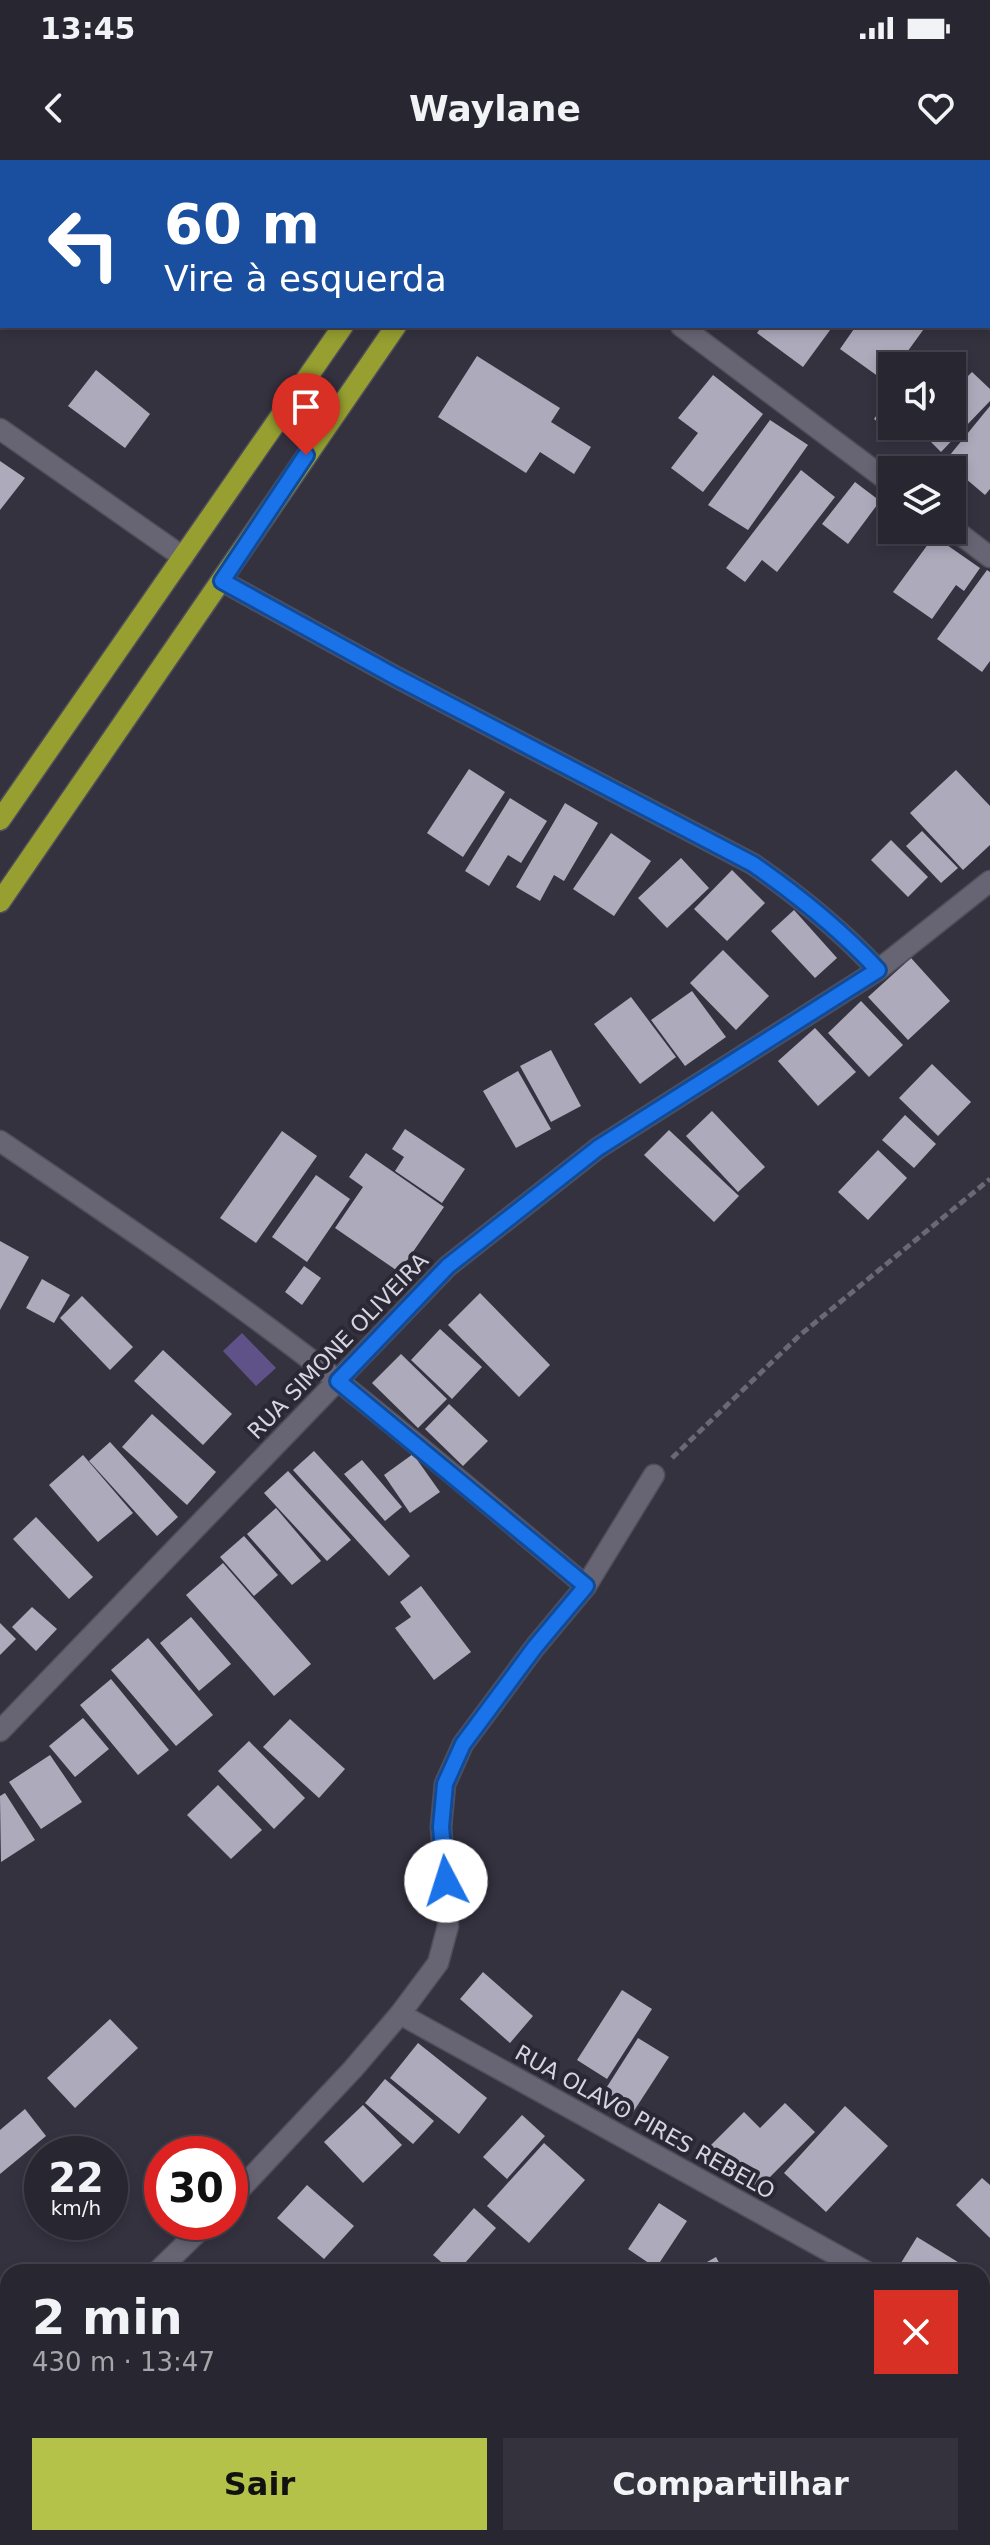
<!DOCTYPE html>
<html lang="pt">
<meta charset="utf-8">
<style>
:root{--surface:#282630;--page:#34323c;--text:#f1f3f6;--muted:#a5a5ab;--line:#44434c;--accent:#b4c24a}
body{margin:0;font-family:"DejaVu Sans",sans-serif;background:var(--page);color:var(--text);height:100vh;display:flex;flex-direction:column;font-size:30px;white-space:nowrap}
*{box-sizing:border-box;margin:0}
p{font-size:26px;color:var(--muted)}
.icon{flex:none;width:44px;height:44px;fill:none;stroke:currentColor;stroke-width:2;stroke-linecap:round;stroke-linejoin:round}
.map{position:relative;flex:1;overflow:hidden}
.details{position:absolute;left:0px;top:2104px;width:990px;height:282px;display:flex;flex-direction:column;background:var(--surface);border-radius:24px 24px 0 0;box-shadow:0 4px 12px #0003,0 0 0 2px var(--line)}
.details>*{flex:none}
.top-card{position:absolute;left:0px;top:0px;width:990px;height:168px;box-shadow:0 4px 12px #0003,0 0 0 2px var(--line);background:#1a4fa0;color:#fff;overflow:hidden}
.buttons{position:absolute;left:878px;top:192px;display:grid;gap:16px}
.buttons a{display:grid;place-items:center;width:88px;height:88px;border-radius:0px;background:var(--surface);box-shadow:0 4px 12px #0003,0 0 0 2px var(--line);font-size:40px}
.speed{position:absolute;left:24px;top:1976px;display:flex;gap:16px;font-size:40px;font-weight:700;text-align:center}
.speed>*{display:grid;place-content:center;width:104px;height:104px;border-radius:50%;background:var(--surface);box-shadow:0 4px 12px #0003,0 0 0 2px var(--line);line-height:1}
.speed small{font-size:20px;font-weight:400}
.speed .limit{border:12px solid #d22;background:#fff;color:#111}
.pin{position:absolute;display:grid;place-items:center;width:68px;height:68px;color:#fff;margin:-82px -34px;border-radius:50% 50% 50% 0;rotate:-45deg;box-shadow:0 0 8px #0007}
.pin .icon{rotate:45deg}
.me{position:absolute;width:88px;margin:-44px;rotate:355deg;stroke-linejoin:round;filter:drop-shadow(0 0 6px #0008)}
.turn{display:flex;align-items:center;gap:28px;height:168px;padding:0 32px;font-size:36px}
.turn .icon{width:104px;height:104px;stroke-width:2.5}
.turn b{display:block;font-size:56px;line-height:68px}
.round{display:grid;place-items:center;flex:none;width:84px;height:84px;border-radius:0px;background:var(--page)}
.overview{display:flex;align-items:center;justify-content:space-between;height:136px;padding:0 32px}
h1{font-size:48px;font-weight:700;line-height:60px}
.button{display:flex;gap:16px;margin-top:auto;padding:16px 32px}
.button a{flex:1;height:92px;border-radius:0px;background:var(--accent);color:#111;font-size:32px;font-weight:700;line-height:92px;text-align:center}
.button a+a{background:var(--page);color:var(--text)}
.status{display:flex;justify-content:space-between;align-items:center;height:56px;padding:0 40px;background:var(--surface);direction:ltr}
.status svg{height:22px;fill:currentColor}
header{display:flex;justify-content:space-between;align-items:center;height:104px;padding:0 32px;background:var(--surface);font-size:36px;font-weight:700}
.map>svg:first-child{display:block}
</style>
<div class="status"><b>13:45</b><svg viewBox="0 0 49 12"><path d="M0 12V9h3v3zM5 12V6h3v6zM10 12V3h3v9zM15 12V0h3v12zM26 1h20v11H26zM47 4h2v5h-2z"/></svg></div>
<header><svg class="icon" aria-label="back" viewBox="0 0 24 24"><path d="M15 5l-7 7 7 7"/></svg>Waylane<svg class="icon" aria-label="heart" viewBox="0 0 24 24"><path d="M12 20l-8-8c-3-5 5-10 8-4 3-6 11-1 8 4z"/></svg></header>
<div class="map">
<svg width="990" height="2385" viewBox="0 0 990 2385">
<rect width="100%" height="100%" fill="#353240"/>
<polygon fill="#5f5288" points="242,1173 276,1208 256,1226 223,1191"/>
<g fill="#adaabc">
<polygon points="762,166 833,166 803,207 757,173"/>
<polygon points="856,166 926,166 897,206 892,206 892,214 886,222 840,189"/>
<polygon points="477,196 560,248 551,262 591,287 574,314 540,292 526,313 438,257"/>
<polygon points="96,210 150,254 125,288 68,246"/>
<polygon points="972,212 990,229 990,241 941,292 917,268 919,266 952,266 952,232"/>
<polygon points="713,215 763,254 703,332 671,308 698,273 678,258"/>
<polygon points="892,233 893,266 890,271 874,259"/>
<polygon points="990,246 990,329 985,335 945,301"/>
<polygon points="770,260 808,285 748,370 708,345"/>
<polygon points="0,301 25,318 0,350"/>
<polygon points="801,310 835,337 777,412 762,400 745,422 726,408"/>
<polygon points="855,322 880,341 848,384 822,364"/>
<polygon points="934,376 980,408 964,431 956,425 932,459 893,432"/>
<polygon points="987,410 990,412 990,501 982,512 937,479"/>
<polygon points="469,609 505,632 463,697 427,673"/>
<polygon points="956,610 990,646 990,685 963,710 910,653"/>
<polygon points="510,638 547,661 521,703 508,695 489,726 465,711"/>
<polygon points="565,643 598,663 564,721 554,715 540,741 516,727"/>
<polygon points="922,671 958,708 941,723 906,686"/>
<polygon points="611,673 651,701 614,756 573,729"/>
<polygon points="891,680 928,717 908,737 871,700"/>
<polygon points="681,698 709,728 667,768 638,738"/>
<polygon points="732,710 765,743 727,781 694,749"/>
<polygon points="794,750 837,798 815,818 771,771"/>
<polygon points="723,790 769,836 736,870 690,823"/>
<polygon points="911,798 950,841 908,880 868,837"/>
<polygon points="692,831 726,877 685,906 651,860"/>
<polygon points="631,837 676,897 640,924 594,864"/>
<polygon points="861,841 903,885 869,917 828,873"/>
<polygon points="815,868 856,912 818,946 778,901"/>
<polygon points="551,890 581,946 551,962 520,906"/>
<polygon points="932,904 971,942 938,976 899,938"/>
<polygon points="518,911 551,969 516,988 483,931"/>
<polygon points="712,951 765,1007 738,1032 686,976"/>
<polygon points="905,955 936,984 914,1008 882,980"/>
<polygon points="405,969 465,1009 442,1043 395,1011 404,997 392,989"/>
<polygon points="669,970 739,1036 714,1062 644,995"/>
<polygon points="282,971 317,996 256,1083 220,1058"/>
<polygon points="878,990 907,1018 868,1060 838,1032"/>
<polygon points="366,993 444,1047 399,1112 335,1068 363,1027 349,1017"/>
<polygon points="316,1015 350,1039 307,1102 272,1077"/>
<polygon points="0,1081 29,1097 0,1150"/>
<polygon points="304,1106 321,1118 302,1145 285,1132"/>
<polygon points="42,1119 70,1135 54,1163 26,1148"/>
<polygon points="480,1133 550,1205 519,1237 448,1165"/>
<polygon points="82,1136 133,1187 110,1210 60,1158"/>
<polygon points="440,1169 482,1207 452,1239 411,1200"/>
<polygon points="163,1190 232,1254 203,1285 134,1221"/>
<polygon points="401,1194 447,1239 418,1268 372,1223"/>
<polygon points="449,1244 488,1281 463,1306 425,1269"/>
<polygon points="152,1254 216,1312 187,1345 122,1287"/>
<polygon points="110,1282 178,1357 157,1376 89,1301"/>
<polygon points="314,1291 410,1396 389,1416 293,1310"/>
<polygon points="413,1294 440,1332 410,1353 384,1315"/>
<polygon points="83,1295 133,1353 98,1382 49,1325"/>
<polygon points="362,1300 402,1347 385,1361 344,1314"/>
<polygon points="288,1311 351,1380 327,1401 264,1333"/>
<polygon points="276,1348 321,1401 292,1425 247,1374"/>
<polygon points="36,1357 93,1417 69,1439 13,1379"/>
<polygon points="244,1376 278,1415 254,1436 220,1397"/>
<polygon points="223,1403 311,1504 274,1536 186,1435"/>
<polygon points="421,1426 471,1492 434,1520 395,1468 411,1457 400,1442"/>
<polygon points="32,1447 57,1469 36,1491 12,1467"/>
<polygon points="191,1457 231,1504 199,1531 160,1483"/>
<polygon points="0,1463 16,1479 0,1495"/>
<polygon points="148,1478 213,1555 176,1586 111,1510"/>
<polygon points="111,1519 169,1590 138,1615 80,1545"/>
<polygon points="83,1558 109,1589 75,1617 49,1586"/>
<polygon points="290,1559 345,1609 319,1638 263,1587"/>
<polygon points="249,1581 305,1638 274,1669 218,1611"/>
<polygon points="50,1595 82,1642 41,1669 9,1622"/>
<polygon points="218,1625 262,1670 231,1699 187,1655"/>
<polygon points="5,1633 35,1680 1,1702 0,1636"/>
<polygon points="483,1812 533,1856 510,1883 460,1839"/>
<polygon points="622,1830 652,1849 607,1919 577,1900"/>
<polygon points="110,1859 138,1888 75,1948 47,1918"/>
<polygon points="638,1878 669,1897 628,1960 598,1941"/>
<polygon points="418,1883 487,1938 459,1974 390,1918"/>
<polygon points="385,1919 434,1961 413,1984 365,1943"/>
<polygon points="785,1943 815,1972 754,2033 708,1988 744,1952 760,1968"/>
<polygon points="363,1945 402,1985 363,2023 324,1982"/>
<polygon points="845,1946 888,1986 826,2052 784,2013"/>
<polygon points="25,1949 46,1976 0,2014 0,1970"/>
<polygon points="522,1955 545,1976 507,2019 483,1997"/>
<polygon points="544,1983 585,2020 529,2083 487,2046"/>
<polygon points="982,2018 990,2025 990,2078 956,2045"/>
<polygon points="307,2025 354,2066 324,2099 277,2058"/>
<polygon points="659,2043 687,2061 656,2108 628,2089"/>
<polygon points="474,2048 496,2068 457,2112 453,2112 433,2095"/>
<polygon points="917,2077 966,2107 963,2112 896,2111"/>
<polygon points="716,2097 724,2112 689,2112"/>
<polygon points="0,2364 8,2378 13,2385 0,2385"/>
<polygon points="54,2378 110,2378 100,2385 44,2385"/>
<polygon points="250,2378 283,2378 278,2385 254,2385 248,2381"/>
<polygon points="294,2378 389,2378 384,2385 289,2385"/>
<polygon points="402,2378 423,2378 432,2385 397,2385"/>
<polygon points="583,2378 589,2378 595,2385 575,2385"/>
<polygon points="644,2378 705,2378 712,2385 651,2385"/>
</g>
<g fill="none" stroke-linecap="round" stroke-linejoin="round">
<defs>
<g id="minor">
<polyline points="681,166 892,324"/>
<polyline points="0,269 183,397"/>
<polyline points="952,368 990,397"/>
<path d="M222,421L396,517L753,704C799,736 840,769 878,810"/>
<path d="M0,981C114,1058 228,1135 337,1220C422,1287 503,1357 586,1426"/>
<polyline points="0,1571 448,1106 598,988 878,810 990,721"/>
<polyline points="400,1854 867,2112"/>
<polyline points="230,2040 353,1909 400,1854 438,1803 448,1766 441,1667 445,1624 463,1584 535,1487 586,1426 654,1315"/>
<polyline points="157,2112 208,2062"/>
<polyline points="982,2164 990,2156"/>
<polyline points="0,2224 8,2236"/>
<polyline points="0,2260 8,2255"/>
<polyline points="162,2378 171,2385"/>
<polyline points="781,2385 787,2378"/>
</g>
<g id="primary">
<polyline points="455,2 456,0"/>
<polyline points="510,2 511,0"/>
<polyline points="0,660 343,166"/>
<polyline points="0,742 396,166"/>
</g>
</defs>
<use href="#minor" stroke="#514e5a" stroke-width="23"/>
<use href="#primary" stroke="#514e5a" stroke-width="23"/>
<polyline stroke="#6a6874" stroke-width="5" stroke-dasharray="8 4" stroke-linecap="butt" points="672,1298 800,1175 990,1019"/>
<use href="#minor" stroke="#676474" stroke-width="20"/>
<use href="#primary" stroke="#969f30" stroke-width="20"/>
</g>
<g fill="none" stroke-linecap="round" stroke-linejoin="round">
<defs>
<path id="route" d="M306,295L222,421L396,517L753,704C799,736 840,769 878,810L598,988L448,1106L338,1221L586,1426L535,1487L463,1584L445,1624L441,1667L446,1721"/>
</defs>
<use href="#route" stroke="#114b97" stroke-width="20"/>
<use href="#route" stroke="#1a73e8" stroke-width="14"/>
</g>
<g text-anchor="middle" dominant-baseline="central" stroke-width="8" stroke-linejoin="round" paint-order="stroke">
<g font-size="22" fill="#d6d5de" stroke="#2b2836">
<text transform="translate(338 1186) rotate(-46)">RUA SIMONE OLIVEIRA</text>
<text transform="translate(645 1962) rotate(29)">RUA OLAVO PIRES REBELO</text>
</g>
</g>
</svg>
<div class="buttons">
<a><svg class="icon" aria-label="sound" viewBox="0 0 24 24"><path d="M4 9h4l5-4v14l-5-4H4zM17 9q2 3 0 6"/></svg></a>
<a><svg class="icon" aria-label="layers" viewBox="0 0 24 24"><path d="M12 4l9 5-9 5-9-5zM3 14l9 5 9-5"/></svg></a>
</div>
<div class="speed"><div>22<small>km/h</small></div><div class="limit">30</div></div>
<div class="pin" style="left:306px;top:295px;background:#d93025"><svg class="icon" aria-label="arrive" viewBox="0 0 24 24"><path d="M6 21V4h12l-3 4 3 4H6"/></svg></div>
<svg class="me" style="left:446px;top:1721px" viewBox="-20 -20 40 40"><circle r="19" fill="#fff"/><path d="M0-13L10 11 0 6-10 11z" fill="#1a73e8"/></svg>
<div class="top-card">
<div class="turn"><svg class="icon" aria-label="left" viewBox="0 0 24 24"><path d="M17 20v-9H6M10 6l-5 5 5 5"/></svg><div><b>60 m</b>Vire à esquerda</div></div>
</div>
<section class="details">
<div class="overview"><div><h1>2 min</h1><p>430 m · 13:47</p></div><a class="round" style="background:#d93025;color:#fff"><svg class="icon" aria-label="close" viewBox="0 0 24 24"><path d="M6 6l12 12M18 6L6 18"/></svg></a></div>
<div class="button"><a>Sair</a><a>Compartilhar</a></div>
</section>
</div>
